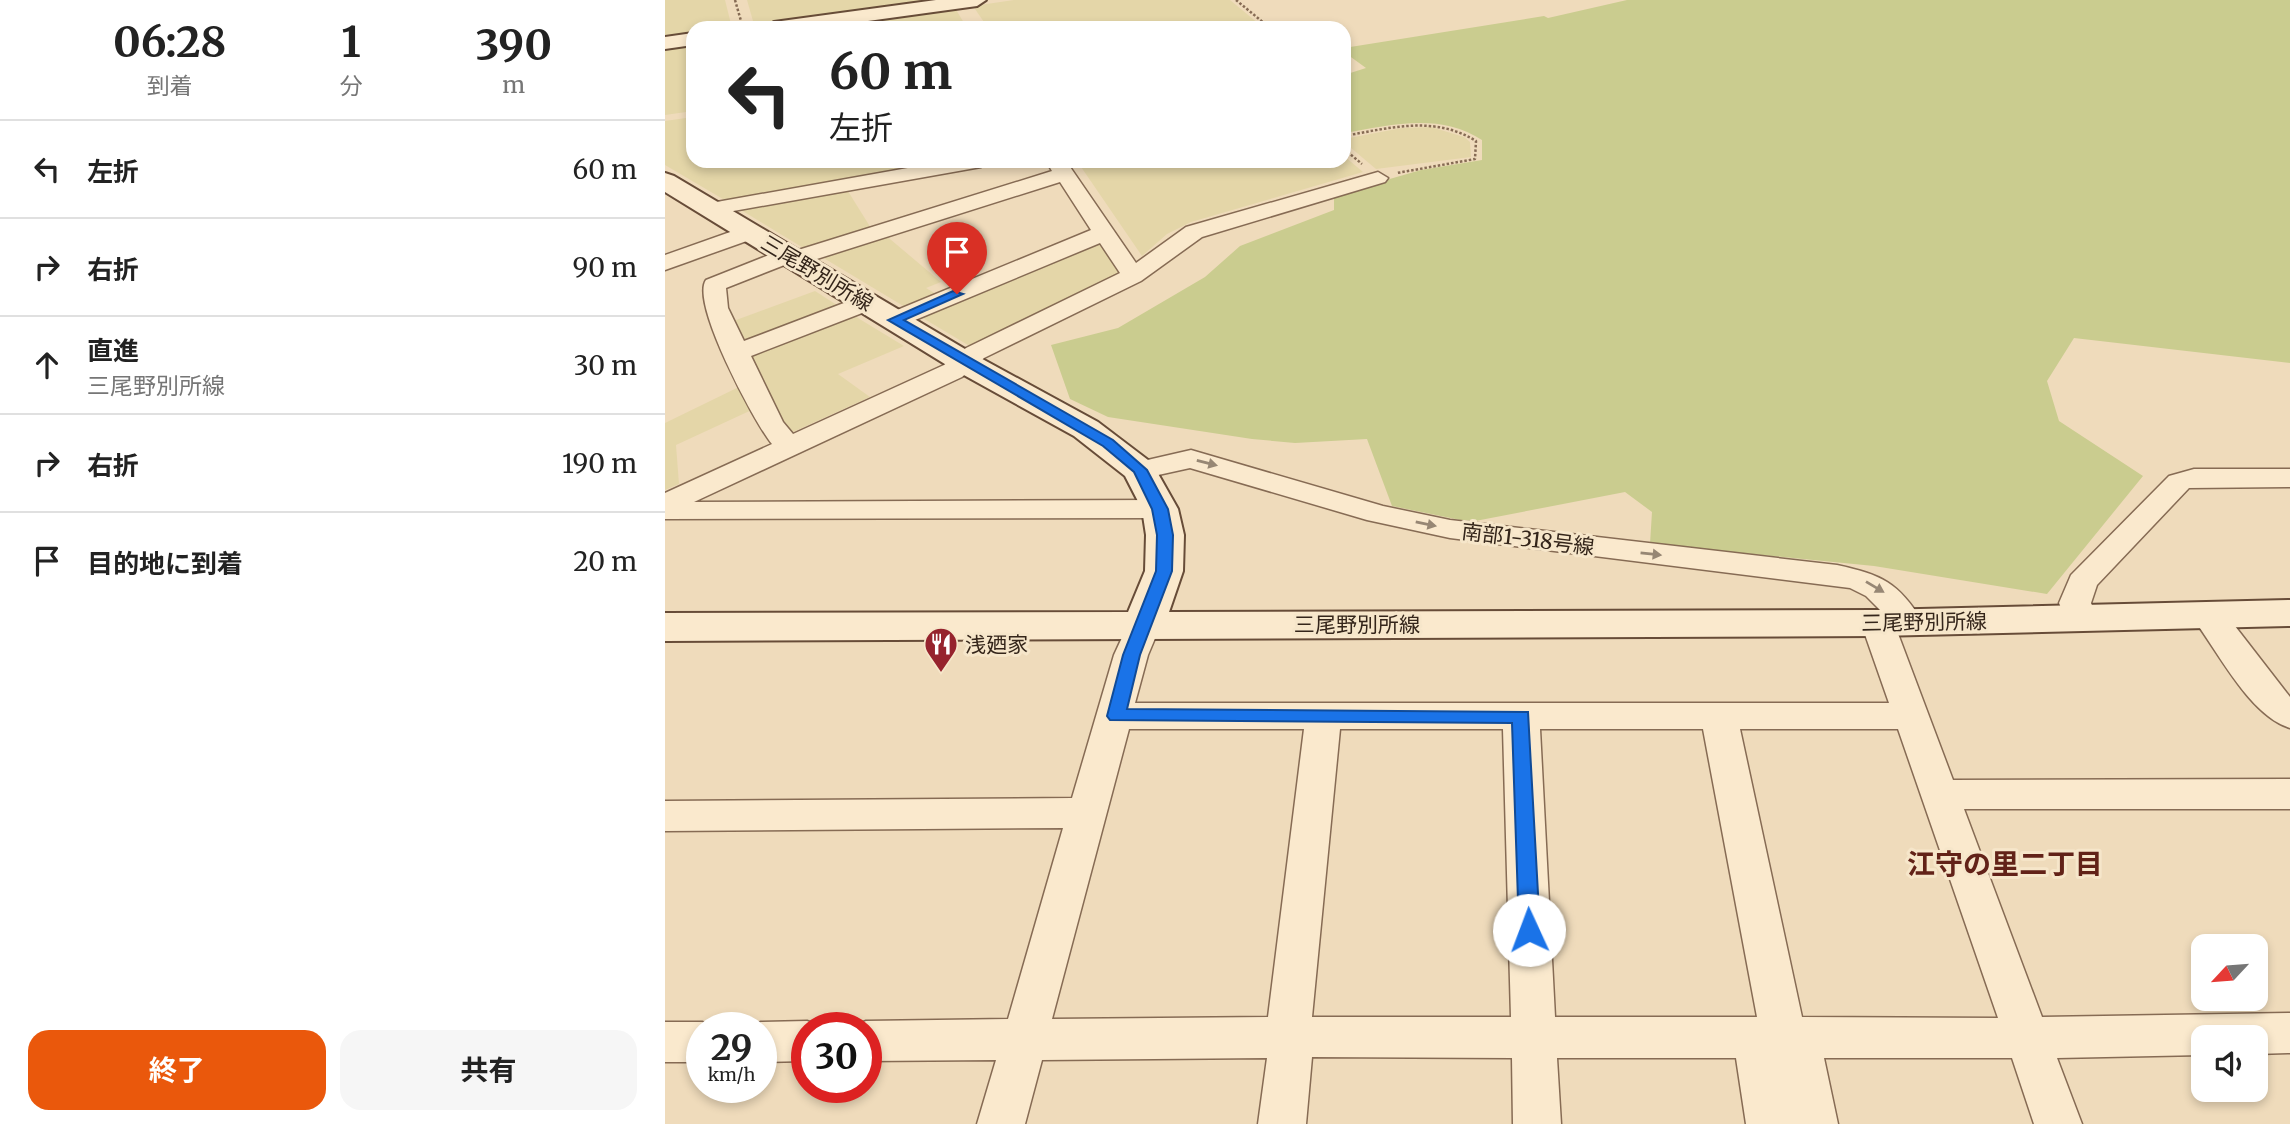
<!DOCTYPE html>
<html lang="ja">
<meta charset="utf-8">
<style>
:root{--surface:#fff;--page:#f6f6f6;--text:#222;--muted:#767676;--line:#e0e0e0;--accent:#ea580c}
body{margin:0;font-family:Merriweather,"Noto Sans JP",serif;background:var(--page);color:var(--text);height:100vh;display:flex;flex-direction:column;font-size:26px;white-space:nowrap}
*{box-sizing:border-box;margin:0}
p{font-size:23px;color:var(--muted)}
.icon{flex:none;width:38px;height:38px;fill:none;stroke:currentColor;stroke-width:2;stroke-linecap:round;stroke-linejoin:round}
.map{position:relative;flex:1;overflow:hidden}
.drawer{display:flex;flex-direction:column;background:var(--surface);width:665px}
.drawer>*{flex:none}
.guide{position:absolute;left:21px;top:21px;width:665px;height:147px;border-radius:21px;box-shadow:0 4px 10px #0003;background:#fff;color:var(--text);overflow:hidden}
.needle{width:46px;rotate:244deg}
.tools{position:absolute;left:1526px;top:934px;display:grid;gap:14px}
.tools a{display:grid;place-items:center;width:77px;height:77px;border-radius:14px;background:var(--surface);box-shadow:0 4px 10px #0003;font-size:35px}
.speed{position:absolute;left:21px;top:1012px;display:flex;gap:14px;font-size:35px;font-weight:700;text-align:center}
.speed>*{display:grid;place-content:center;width:91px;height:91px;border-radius:50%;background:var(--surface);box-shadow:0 4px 10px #0003;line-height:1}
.speed small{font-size:18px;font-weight:400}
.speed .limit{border:10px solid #d22;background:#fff;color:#111}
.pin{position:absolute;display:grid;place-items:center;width:60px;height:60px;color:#fff;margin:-72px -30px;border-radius:50% 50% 50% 0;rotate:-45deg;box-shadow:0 0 7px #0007}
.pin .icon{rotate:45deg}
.me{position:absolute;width:77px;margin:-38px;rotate:358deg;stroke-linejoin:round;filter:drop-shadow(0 0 5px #0008)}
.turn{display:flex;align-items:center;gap:24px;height:147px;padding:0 28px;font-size:32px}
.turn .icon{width:91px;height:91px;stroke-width:2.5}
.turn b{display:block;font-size:49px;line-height:60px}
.eta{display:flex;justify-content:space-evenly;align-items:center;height:119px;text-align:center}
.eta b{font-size:42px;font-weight:700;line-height:49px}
.cta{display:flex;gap:14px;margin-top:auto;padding:14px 28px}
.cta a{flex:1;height:80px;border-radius:21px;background:var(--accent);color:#fff;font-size:28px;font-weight:700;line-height:80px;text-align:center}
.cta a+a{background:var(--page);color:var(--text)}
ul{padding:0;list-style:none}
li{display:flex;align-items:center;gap:21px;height:98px;padding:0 28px;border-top:2px solid var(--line)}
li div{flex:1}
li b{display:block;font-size:26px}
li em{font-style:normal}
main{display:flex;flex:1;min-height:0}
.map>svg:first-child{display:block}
</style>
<main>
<section class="drawer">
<div class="eta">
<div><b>06:28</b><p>到着</p></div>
<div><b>1</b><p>分</p></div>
<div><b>390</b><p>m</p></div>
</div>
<ul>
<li><svg class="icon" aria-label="left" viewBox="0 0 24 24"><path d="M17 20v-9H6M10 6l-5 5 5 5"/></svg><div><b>左折</b></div><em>60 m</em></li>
<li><svg class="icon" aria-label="right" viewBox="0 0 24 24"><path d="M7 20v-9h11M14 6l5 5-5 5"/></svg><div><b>右折</b></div><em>90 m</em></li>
<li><svg class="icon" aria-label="ahead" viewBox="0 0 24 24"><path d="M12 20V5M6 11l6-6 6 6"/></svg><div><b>直進</b><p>三尾野別所線</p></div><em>30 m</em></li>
<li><svg class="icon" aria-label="right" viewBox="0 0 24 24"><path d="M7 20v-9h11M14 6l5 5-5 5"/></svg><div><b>右折</b></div><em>190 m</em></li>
<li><svg class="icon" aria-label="arrive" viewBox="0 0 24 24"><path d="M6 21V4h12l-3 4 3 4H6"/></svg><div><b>目的地に到着</b></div><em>20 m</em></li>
</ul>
<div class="cta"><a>終了</a><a>共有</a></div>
</section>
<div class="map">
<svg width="1625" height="1124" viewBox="0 0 1625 1124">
<rect width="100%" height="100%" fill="#efdbbb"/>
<g fill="#e4d6a8">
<polygon points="0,0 60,0 67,28 28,28 28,37 0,40"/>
<polygon points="82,0 284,0 285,2 90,28"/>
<polygon points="349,0 565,0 594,24 570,28 323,28 308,6"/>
<polygon points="290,8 302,28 146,28"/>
<polygon points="28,44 28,111 0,115 0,48"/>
<polygon points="28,117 28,161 298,161 63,202 0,165 0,121"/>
<polygon points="766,127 799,137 805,142 806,157 711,169 679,142 679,139 737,128"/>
<polygon points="679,156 698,172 526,222 502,234 477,256 412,161 679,161"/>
<polygon points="181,188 209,233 145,252 71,207"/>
<polygon points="219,234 276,282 261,288 276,297 245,310 152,254"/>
<polygon points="435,238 460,274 308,348 251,314"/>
<polygon points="150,291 178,309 74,345 63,323"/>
<polygon points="183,312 239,346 173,374 205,397 119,436 78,352"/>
<polygon points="80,384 91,408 11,445 14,484 0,490 0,423"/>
</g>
<path fill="#cacc8f" d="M962,0H1625V363L1409,338L1382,381L1394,421L1478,476L1382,594L1209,566L985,544L987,512L960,492L805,522L727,506L702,439L630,443L587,439L443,417L405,399L386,345L453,328L540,277L575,246L669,210V195L756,170L817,160V140C775,112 725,125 679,133V75L701,68L679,52V48L879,16L883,18Z"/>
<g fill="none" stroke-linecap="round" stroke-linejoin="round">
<defs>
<g id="street">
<polygon points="282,161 326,161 316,167 46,215 35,209 46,203"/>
<path d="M381,161H401L471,263L521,227L713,172L723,178L720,182L537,237L476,281L319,358L297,377L29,502L495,500L506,503L510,509L506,515L495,518L0,519V493L107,444C89,422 25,302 41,280L114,251H130L387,171ZM395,182L426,230L220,315L217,320L220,325H238L435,243L455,273L301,348L279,365L128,434L118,422L86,356L210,308L213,303L210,298H192L79,341L63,308L61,288L122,264H136Z"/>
<polygon points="85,225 93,227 96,232 93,237 0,270 0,255"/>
<path d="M526,450L718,506L785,520L1172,565C1217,575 1233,582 1258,622L1253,630L1241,633L1232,631L1288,780L1625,779V809H1299L1377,1017L1625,1013V1053L1591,1054V1038H1538V1055L1392,1058L1417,1124H1369L1347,1058H1159L1173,1124H1081L1071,1058H892L896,1124H848L847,1058L647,1057L641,1124H593L602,1058L377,1060L360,1124H312L331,1060L201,1061V1027H185L201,1021L343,1019L398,828L0,831V801L407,798L449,655L467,616L479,613L491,616L496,624L483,655L470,703H1224L1196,623L1201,615L1218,613L1201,596L1185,588L785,538L702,520L525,468L475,479L465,476L461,470L465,464ZM464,729H639L603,1017L387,1019ZM675,729H838L846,1017H647ZM875,729H1038L1092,1017H890ZM1075,729H1233L1333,1018L1137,1017Z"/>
<polygon points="1529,469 1625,469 1625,487 1524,488 1432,585 1426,603 1433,619 1428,627 1416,630 1404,627 1394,603 1406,575 1504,476"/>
<path d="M1544,605L1556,608L1625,697V728C1586,716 1556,657 1532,624L1527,616L1532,608Z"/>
<polygon points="142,1021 158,1027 142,1027 142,1061 96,1062 96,1027 81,1027 96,1022"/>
<polygon points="0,1022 37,1022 52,1027 37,1027 37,1062 0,1062"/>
</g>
<g id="secondary">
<polygon points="271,0 321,0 312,6 152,28 99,28 109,22"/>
<polygon points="28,33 28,45 0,49 0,37"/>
<polygon points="0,173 9,176 310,355 433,422 487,463 513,509 519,535 518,571 504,612 1213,610 1625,600 1625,626 1213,636 0,641 0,613 463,612 480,571 481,535 477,509 460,476 409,436 288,369 0,192"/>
</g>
</defs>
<use href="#street" stroke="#866b54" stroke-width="3"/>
<use href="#secondary" stroke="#674c38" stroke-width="4"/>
<g stroke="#866b54" stroke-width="2.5" stroke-dasharray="2.5 2" stroke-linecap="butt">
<polyline points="70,0 78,28"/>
<polyline points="571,0 605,28"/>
<path d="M679,136C725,128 769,115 811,141L810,159L732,173"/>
<polyline points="679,149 697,164"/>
</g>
<use href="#street" fill="#fae9cd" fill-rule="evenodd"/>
<use href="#secondary" fill="#fae9cd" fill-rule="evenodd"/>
</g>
<defs><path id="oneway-solid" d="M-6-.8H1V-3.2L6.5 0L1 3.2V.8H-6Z" transform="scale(1.75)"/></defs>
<g fill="#978774">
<use href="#oneway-solid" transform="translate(542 463) rotate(14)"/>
<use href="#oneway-solid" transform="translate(761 524) rotate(12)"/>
<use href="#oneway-solid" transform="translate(986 554) rotate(6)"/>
<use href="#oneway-solid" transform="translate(1210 587) rotate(31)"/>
</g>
<polygon fill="#1a73e8" stroke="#114b97" stroke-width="2" points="288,291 298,294 239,320 448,440 482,470 503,509 508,535 507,571 475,655 462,709 863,712 875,930 872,936 864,939 857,936 854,930 847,723 445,720 442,716 458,655 491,571 492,535 487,509 469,472 438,446 223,320"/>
<defs>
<symbol id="restaurant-pin" viewBox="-11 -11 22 30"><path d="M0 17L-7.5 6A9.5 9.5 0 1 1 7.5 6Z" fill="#96232d" stroke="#f6e6ca"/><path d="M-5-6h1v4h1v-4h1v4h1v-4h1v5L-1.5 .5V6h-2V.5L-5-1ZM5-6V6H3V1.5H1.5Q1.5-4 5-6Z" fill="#fff"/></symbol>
</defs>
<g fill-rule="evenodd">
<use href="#restaurant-pin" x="257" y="625" width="38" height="52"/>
</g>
<g text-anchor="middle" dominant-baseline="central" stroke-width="6" stroke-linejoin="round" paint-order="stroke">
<g font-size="21" fill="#34251a" stroke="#f6e6ca">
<text transform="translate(152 273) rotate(31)">三尾野別所線</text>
<text transform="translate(863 539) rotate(7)">南部1-318号線</text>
<text transform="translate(1259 622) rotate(-1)">三尾野別所線</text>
<text x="692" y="624">三尾野別所線</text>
</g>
<g font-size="21" fill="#34251a" stroke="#f6e6ca" text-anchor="start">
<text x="300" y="644">浅廼家</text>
</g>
<g font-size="28" font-weight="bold" fill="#622218" stroke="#f6e6ca">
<text x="1340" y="864">江守の里二丁目</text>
</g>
</g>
</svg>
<div class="tools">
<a><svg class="needle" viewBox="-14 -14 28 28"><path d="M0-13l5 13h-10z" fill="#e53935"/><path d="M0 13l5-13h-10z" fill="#767676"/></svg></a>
<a><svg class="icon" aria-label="sound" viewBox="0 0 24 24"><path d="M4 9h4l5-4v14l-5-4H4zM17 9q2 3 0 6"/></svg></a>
</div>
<div class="speed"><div>29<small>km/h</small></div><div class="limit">30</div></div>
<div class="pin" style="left:292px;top:294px;background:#d93025"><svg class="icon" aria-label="arrive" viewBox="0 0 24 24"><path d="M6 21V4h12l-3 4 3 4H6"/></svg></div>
<svg class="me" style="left:864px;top:930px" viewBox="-20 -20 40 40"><circle r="19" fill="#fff"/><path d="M0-13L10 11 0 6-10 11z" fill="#1a73e8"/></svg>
<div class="guide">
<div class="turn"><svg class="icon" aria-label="left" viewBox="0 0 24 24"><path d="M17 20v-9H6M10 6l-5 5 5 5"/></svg><div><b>60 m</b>左折</div></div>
</div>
</div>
</main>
